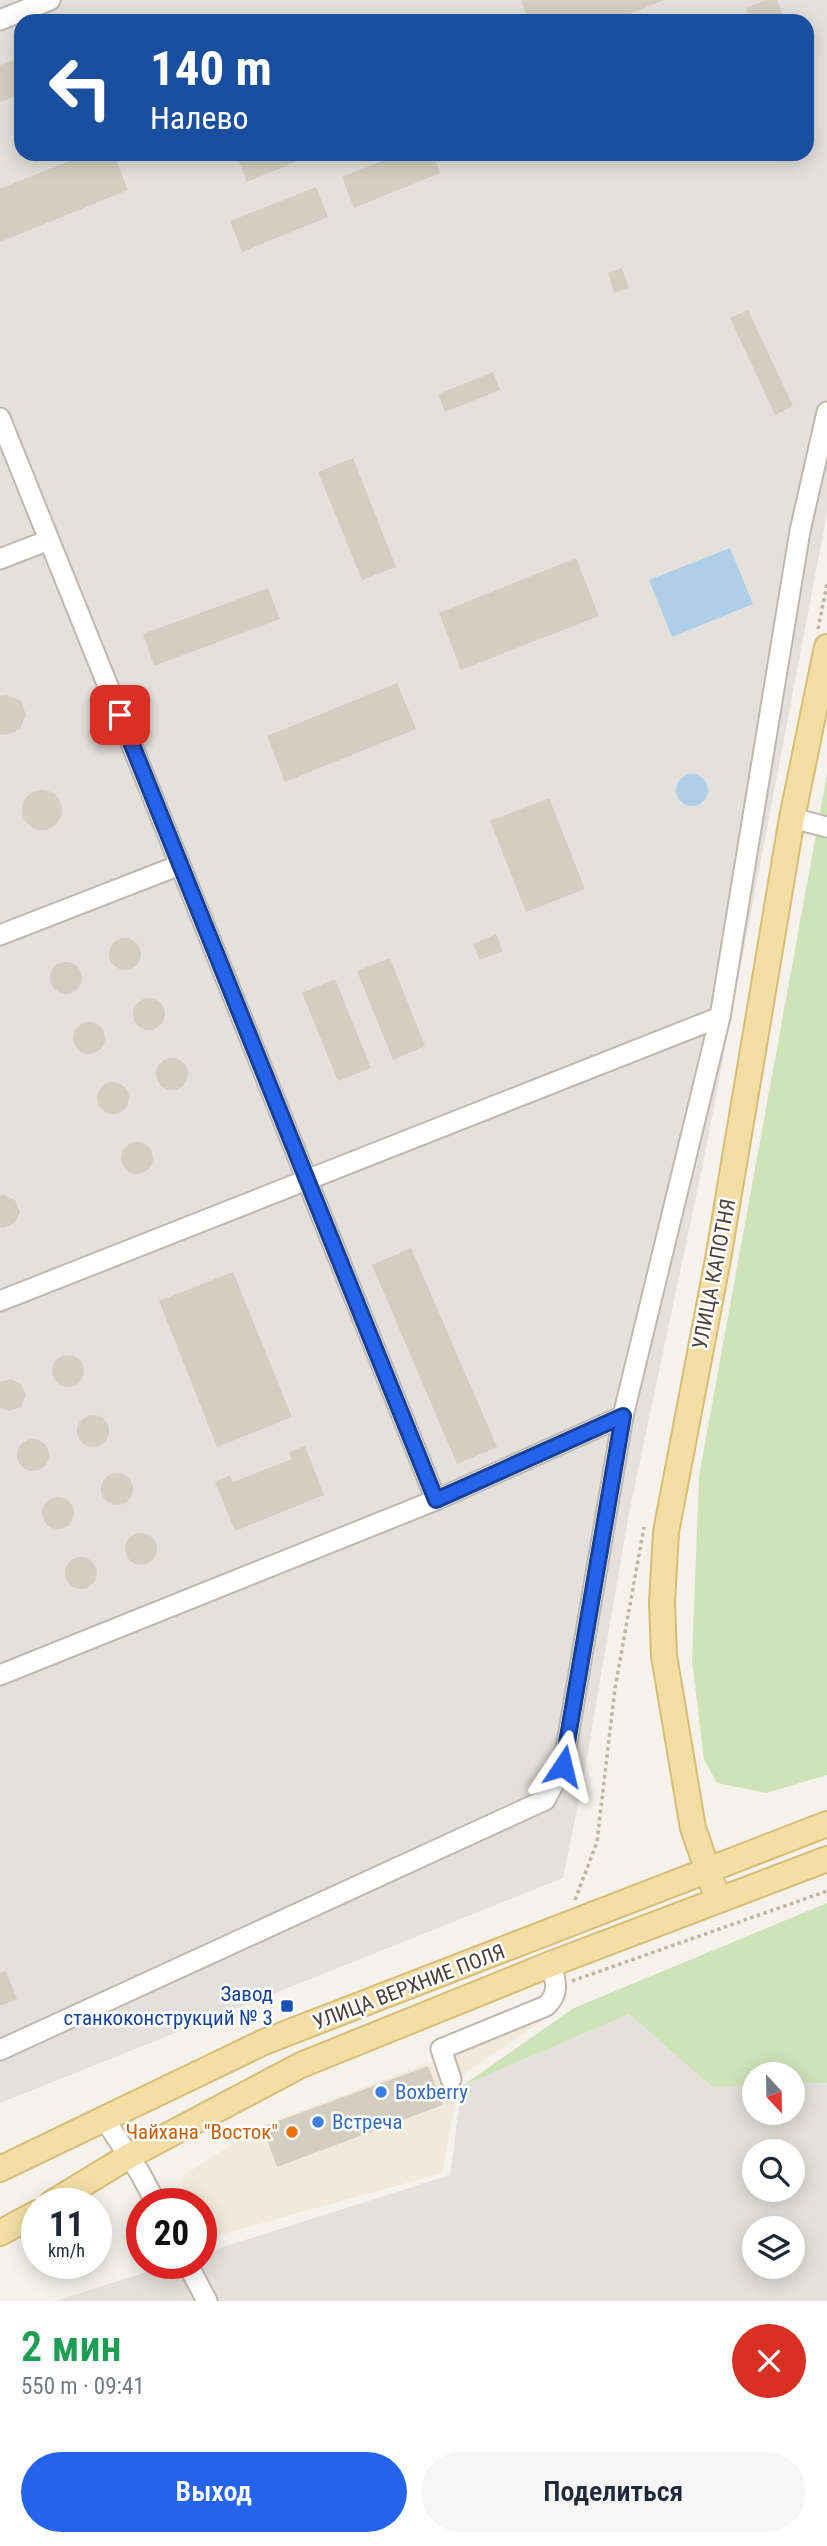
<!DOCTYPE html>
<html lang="ru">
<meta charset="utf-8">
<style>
:root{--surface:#fff;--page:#f6f6f7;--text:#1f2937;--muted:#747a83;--accent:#2563eb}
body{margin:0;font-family:"Roboto Condensed",sans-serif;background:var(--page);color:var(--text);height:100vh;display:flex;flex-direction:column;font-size:26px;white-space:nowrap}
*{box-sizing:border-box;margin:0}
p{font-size:23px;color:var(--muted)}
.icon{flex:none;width:38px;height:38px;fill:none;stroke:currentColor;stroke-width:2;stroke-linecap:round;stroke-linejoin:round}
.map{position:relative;height:2301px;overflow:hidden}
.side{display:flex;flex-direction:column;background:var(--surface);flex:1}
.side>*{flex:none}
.guide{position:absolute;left:14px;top:14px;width:800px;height:147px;border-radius:21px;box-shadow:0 4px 18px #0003;background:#1a4fa0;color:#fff;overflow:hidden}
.needle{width:46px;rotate:158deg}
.tools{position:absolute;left:742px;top:2062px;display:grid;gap:14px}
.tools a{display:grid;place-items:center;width:63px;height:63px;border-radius:50%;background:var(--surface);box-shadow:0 4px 18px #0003;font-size:35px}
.speed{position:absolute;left:21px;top:2188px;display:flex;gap:14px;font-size:35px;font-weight:700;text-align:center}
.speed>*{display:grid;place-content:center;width:91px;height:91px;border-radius:50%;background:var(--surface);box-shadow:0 4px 18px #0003;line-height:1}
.speed small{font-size:18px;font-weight:400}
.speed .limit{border:10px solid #d22;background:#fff;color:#111}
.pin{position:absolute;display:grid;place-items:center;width:60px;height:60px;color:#fff;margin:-30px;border-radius:14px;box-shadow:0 4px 10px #0006}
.me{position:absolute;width:77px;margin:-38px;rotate:10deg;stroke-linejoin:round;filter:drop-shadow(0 0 5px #0008)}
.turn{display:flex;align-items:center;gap:24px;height:147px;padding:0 21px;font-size:32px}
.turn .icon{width:91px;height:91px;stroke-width:2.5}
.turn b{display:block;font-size:49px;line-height:60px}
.round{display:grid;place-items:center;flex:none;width:74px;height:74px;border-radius:37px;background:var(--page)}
.head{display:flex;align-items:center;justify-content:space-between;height:119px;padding:0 21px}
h1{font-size:42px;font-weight:600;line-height:52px;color:#1e9e55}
.button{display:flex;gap:14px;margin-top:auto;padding:14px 21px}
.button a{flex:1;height:80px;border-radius:42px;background:var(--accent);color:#fff;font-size:28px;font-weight:600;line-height:80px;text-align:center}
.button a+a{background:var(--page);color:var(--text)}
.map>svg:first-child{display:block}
</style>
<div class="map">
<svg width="827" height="2301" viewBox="0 0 827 2301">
<rect width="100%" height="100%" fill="#f4f2eb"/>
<polygon fill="#f3e9da" points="545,2019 460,2076 442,2173 201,2240 201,2203 187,2203 181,2177 261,2126"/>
<g fill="#e4e1dc" fill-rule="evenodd">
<path d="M0,0H827V513L705,1154L629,1513L583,1780L563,1878L0,2103ZM21,21H807V154H21Z"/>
<path d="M629,2014L712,2087L754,2085V2112H793V2084L827,2083V2301H55L175,2263H201V2254L450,2175L462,2086ZM754,2151H793V2189H754ZM754,2228H793V2266H754Z"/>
</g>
<g fill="#cfe3b9">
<polygon points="827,774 827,1775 766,1793 717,1783 704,1760 692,1660 699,1476"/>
<polygon points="827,1903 827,2083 793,2084 793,2074 754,2074 754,2085 712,2087 629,2014 462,2086 574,2008"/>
</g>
<g fill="#afcfe9">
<polygon points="730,548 753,604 672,637 649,580"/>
<circle cx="692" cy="790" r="16"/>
</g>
<g fill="#d4cec2">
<polygon points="524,0 664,0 613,21 529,21 521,1"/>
<polygon points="766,0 777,0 785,21 751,21 746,8"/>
<polygon points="21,58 21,94 0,102 0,65"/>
<polygon points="86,154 114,154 128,190 0,242 0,189"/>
<polygon points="236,154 292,154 295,162 247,182"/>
<polygon points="399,154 433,154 440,173 354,208 342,177"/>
<polygon points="316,187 328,217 242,252 230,221"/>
<polygon points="622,268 629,288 614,293 608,273"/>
<polygon points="748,310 793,406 775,415 730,318"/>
<polygon points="493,372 500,390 445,412 438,394"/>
<polygon points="353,458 396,567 362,580 318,472"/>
<polygon points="576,558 599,616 461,670 439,613"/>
<polygon points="268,588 280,619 154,666 143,634"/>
<polygon points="397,683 416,729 285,782 267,736"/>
<polygon points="6,695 21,701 26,715 20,729 6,735 0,734 0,696"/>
<circle cx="42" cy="810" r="20"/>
<polygon points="549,798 585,889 526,912 490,821"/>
<polygon points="496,934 503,951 480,960 473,944"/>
<circle cx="125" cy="954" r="16"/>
<polygon points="390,958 425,1046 393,1060 357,971"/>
<circle cx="66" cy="978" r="16"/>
<polygon points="335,979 371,1068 338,1081 302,993"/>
<circle cx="149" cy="1014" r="16"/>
<circle cx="89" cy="1038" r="16"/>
<circle cx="172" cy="1074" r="16"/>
<circle cx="113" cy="1098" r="16"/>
<circle cx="137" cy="1158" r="16"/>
<polygon points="4,1195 15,1200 20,1212 15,1223 3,1228 0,1227 0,1196"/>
<polygon points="411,1248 497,1447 457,1464 372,1265"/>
<polygon points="233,1272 292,1417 217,1447 159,1301"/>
<circle cx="68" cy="1371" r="16"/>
<polygon points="10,1379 21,1384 26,1395 21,1407 9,1411 0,1408 0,1382"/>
<circle cx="93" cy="1431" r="16"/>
<circle cx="33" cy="1455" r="16"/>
<polygon points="305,1446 324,1495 235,1531 215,1482 230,1475 233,1482 292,1459 289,1452"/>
<circle cx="117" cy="1489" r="16"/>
<circle cx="58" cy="1513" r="16"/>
<circle cx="141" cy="1549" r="16"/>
<circle cx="81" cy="1573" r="16"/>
<polygon points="6,1971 17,1999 0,2006 0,1973"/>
<polygon points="428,2066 443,2105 277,2167 262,2127"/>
</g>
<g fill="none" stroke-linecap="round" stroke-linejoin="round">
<defs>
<g id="minor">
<polyline points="0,20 50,0"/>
<polyline points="0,418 436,1500"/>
<polyline points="0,559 49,540"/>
<polyline points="792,818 827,827"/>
<polyline points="0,935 180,865"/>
<polyline points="720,1017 800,531 827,412"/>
<polyline points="0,1301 720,1017 623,1416 563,1766 545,1800 0,2050"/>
<polyline points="0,1675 436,1500 623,1416"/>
<path d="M451,2079L441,2049L546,2006C560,1993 556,1982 551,1964"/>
<polyline points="105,2120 140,2173 156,2203"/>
<polyline points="187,2263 207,2301"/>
</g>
<g id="major">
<polyline points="718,1900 693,1828 664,1656 662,1602 666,1532 718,1259 792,818 827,647"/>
<polyline points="0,2169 264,2042 827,1824"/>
<polyline points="52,2203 129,2156 301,2065 551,1964 827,1859"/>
<polyline points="0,2233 37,2213"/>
</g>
</defs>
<use href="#minor" stroke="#beb9af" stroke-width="23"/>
<use href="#major" stroke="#d7bd76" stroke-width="28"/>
<g stroke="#beb5a2" stroke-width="3.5" stroke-dasharray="3.5 3.5" stroke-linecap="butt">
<polyline points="818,629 827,584"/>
<polyline points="575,1900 597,1842 615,1688 644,1527"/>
<polyline points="572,1981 827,1891"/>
</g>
<use href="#minor" stroke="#fff" stroke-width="19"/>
<use href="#major" stroke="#f3dfa5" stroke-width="24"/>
</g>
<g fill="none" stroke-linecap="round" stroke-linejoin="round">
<defs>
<polyline id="route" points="120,715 436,1500 623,1416 563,1766"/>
</defs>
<use href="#route" stroke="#184099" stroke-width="18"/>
<use href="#route" stroke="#2563eb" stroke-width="12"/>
</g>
<rect fill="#1a4fb4" stroke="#fff" stroke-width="2.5" x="280" y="1999" width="14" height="14" rx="3.5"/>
<g fill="#3f7fe0" stroke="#fff" stroke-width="2.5">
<circle cx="381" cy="2092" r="7"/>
<circle cx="318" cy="2122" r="7"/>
</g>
<circle fill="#e8710a" stroke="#fff" stroke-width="2.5" cx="292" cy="2132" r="7"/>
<g text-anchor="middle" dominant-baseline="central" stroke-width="5" stroke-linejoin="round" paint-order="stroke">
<g font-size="21" fill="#47423a" stroke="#fff">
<text transform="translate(714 1274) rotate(-79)">УЛИЦА КАПОТНЯ</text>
<text transform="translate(409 1987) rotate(-21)">УЛИЦА ВЕРХНИЕ ПОЛЯ</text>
</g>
<g font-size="21" fill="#164399" stroke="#fff" text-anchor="end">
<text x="273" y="1994">Завод<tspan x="273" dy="24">станкоконструкций № 3</tspan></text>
</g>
<g font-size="21" fill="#366cbe" stroke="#fff" text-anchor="start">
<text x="395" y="2092">Boxberry</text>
<text x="332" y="2122">Встреча</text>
</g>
<g font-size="21" fill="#c56008" stroke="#fff" text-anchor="end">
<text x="278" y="2132">Чайхана "Восток"</text>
</g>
</g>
</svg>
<div class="tools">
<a><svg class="needle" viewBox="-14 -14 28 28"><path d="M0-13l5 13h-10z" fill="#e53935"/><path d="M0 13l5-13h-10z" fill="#747a83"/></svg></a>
<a><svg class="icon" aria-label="search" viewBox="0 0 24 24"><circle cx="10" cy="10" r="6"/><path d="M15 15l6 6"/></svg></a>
<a><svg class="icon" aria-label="layers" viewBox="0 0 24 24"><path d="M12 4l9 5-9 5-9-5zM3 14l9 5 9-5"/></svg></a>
</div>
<div class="speed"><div>11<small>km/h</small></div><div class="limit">20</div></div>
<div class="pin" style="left:120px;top:715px;background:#d93025"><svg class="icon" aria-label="arrive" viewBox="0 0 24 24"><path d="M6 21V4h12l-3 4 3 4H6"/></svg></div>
<svg class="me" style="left:563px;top:1766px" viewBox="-20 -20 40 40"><path d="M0-17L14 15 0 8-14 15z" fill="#2563eb" stroke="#fff" stroke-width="4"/></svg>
<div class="guide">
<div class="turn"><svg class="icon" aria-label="left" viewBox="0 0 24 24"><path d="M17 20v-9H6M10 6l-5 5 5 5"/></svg><div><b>140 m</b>Налево</div></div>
</div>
</div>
<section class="side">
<div class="head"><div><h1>2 мин</h1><p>550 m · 09:41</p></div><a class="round" style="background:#d93025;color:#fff"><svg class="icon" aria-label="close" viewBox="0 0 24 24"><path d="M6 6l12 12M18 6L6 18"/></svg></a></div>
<div class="button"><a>Выход</a><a>Поделиться</a></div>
</section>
